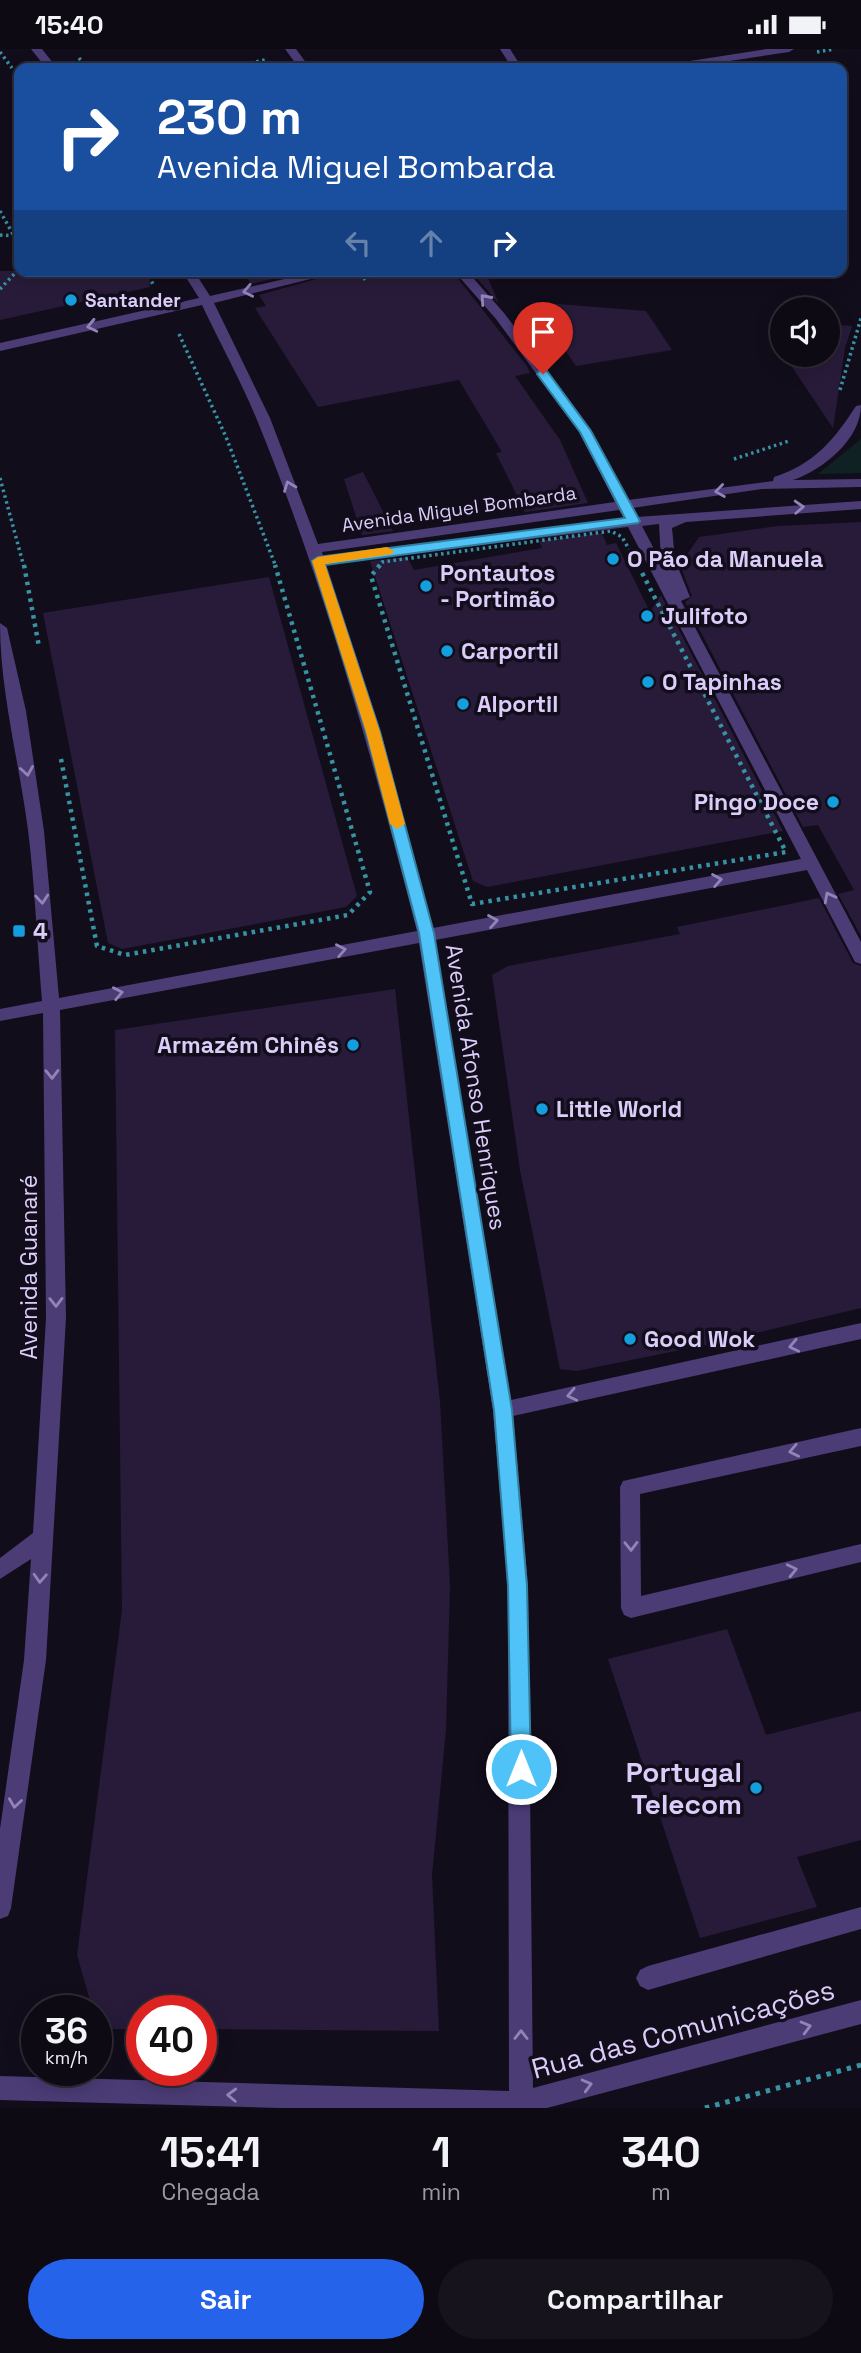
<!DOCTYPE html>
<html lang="pt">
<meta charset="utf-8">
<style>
:root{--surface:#0e0a14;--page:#17131d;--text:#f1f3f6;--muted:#9b9aa0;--line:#2e2b34;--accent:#2563eb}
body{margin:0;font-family:"Space Grotesk",sans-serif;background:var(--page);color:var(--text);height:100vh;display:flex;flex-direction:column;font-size:26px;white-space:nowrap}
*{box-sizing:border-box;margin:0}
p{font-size:23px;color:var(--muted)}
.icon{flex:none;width:38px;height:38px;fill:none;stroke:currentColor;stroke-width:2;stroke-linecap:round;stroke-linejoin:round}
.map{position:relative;height:2059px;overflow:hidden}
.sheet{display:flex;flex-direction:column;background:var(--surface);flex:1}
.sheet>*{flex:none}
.guide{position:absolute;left:14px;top:14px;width:833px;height:214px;border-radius:14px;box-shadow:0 4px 18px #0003,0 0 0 2px var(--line);background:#1a4fa0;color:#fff;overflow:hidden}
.controls{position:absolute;left:770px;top:248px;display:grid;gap:14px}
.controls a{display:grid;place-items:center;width:70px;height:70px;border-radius:50%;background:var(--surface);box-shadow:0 4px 18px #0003,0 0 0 2px var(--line);font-size:35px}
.speed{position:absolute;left:21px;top:1946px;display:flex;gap:14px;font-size:35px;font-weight:700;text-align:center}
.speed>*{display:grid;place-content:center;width:91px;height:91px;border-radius:50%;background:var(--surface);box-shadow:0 4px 18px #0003,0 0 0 2px var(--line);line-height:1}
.speed small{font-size:18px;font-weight:400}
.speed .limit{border:10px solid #d22;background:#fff;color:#111}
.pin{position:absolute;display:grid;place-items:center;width:60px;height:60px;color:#fff;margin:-72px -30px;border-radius:50% 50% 50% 0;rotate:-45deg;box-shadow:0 0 7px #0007}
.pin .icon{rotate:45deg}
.me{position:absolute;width:77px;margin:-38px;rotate:0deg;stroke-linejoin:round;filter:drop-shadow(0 0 5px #0008)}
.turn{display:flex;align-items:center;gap:24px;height:147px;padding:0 28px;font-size:32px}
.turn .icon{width:91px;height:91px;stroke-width:2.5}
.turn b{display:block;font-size:49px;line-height:60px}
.lanes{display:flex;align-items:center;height:66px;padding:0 28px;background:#0003;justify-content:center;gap:35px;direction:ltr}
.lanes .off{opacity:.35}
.eta{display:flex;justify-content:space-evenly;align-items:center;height:119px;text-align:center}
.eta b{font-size:42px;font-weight:800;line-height:49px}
.button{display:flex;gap:14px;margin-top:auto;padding:14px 28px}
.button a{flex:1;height:80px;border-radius:42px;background:var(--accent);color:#fff;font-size:28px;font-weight:800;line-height:80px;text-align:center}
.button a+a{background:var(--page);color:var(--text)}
.status{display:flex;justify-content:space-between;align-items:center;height:49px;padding:0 35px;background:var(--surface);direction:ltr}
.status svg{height:19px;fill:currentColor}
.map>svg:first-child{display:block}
</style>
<div class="status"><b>15:40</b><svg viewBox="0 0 49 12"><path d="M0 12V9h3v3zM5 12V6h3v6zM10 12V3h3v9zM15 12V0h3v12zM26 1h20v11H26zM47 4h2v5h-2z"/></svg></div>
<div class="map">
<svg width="861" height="2059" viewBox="0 0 861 2059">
<rect width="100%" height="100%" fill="#120d1b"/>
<polygon fill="#102124" points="861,390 861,424 818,425"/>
<g fill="#281b3a">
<polygon points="0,222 149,222 150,238 0,271"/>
<polygon points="243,222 306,222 251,235"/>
<polygon points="345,222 452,222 527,317 530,324 515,327 560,391 588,454 525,463 496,404 502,403 459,331 318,358 255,259 266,257 259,246"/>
<polygon points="471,222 485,222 499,255"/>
<polygon points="532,253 646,262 672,301 576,317"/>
<polygon points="828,275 852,277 845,299 833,379 784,306 828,306"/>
<polygon points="363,423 393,482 362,486 344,430"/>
<polygon points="861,473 861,887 838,845 854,841 818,776 803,778 685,553 692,547 680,516 699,488 778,477"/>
<polygon points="602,484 607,496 616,494 650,563 661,546 783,782 487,838 473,832 370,512 407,508 414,521 542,499 539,492"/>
<polygon points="269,528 357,847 346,858 122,900 108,894 43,564"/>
<polygon points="819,849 853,914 861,917 861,1259 710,1295 577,1322 560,1320 520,1121 492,926 508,917 680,885 677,878"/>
<polygon points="395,940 440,1353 450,1536 446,1681 432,1826 439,1982 201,1980 201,1962 142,1962 142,1980 98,1980 96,1962 93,1962 77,1906 122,1561 115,981"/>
<polygon points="727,1580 766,1686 861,1662 861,1791 797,1808 817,1858 700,1889 608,1610"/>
</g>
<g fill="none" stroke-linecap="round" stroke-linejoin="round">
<g stroke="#3792a3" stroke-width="3.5" stroke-dasharray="2.5 3.5" stroke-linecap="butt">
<polyline points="0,3 12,19"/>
<polyline points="817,3 834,0"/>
<polyline points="79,9 87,19"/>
<polyline points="227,19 265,11"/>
<polyline points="0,162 19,196"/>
<polyline points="0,186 19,187"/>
<polyline points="146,222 154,237"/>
<polyline points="363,230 396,222"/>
<polyline points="0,240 19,220"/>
<polyline points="179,285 226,388 276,518"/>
<polyline points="840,341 861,269"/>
<polyline points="734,410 789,392"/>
<polyline points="0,429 24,518"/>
<polyline points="378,518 382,513 611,482 622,488 639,518"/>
</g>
<g stroke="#3792a3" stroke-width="4.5" stroke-dasharray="3.5 5" stroke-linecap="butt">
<polyline points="24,516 39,598"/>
<polyline points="380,516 371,527 472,855 786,803 638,516"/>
<polyline points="61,710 97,897 125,906 348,866 370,843 275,516"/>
</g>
<polyline stroke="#3792a3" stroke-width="5" stroke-dasharray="4.5 6" stroke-linecap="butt" points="705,2059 861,2016"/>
<g fill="#4b3c76" fill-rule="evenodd">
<polygon points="31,0 42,0 57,19 46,19"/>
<polygon points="285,0 296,0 310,19 299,19"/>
<polygon points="500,0 510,0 522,19 512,19"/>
<polygon points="767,0 794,0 789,3 684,19 658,19 664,16"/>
<path d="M182,222H194L210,247L319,222H343L214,254L270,369L318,495L615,453L579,383L496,270L454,222H467L504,264L590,379L628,451L773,432L774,428C813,416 835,390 856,357L861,356C861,390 823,421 793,431L861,430V438L762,440L632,459L637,468L861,452V460L686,473L672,479L675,511L690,548L681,552L861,893V915L855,913L807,821L435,891L511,1351L861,1274V1290L513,1367L528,1537L533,2039L861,1951V1975L547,2059H279L0,2051V2027L509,2042L508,1537L493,1361L419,894L60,961L66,1269L46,1611L11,1859L8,1867L0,1870V1780L24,1611L31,1510L0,1530V1509L33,1484L46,1269L43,964L0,972V960L42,952C37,895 35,837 28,781C19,712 0,643 0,574L7,579L26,662L44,782L59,949L417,882C372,708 325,537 257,371C241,332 220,294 202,256L0,302V294L199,249ZM619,461L624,469L323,507L322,503ZM659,475L661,511L665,521L642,477ZM628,478L801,810L433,879L381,683L326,515Z"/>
<polygon points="861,1379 861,1397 640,1445 641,1547 861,1495 861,1513 631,1569 624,1566 621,1559 620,1438 623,1432"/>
<polygon points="861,1858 861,1880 648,1941 640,1937 636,1929 640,1921 648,1917"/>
</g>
</g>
<defs><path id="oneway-chevron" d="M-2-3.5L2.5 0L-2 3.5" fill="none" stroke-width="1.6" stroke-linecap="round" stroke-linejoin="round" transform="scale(1.75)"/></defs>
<g stroke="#9384b8">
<use href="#oneway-chevron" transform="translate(248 242) rotate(168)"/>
<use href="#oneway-chevron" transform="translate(485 250) rotate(-132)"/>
<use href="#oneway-chevron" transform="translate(92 277) rotate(167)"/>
<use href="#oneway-chevron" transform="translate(289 437) rotate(-111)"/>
<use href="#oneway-chevron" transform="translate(720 442) rotate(172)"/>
<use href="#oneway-chevron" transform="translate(799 458) rotate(-3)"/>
<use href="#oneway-chevron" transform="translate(27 722) rotate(81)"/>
<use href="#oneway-chevron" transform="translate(717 831) rotate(-10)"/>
<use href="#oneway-chevron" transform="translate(829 848) rotate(-118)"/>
<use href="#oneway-chevron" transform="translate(42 850) rotate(85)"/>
<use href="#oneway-chevron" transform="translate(493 872) rotate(-10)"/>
<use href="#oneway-chevron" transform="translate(341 901) rotate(-11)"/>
<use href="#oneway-chevron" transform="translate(118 944) rotate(-11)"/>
<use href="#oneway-chevron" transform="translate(52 1025) rotate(89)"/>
<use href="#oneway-chevron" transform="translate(56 1253) rotate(89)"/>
<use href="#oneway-chevron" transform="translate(794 1297) rotate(168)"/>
<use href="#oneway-chevron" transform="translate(572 1346) rotate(168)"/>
<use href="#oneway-chevron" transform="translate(794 1402) rotate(168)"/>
<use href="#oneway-chevron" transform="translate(631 1497) rotate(89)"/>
<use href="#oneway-chevron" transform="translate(792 1521) rotate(-13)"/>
<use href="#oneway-chevron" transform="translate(40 1529) rotate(93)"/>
<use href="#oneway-chevron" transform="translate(15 1754) rotate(98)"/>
<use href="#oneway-chevron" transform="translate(806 1978) rotate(-15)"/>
<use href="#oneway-chevron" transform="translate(521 1986) rotate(-90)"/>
<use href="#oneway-chevron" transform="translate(587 2036) rotate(-15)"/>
<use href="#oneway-chevron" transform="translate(232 2046) rotate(-178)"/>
</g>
<polygon fill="#4fc3f7" stroke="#337fa1" stroke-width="2" points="539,322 547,322 591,382 640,472 638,474 325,516 380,683 434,884 512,1361 527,1537 531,1720 528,1727 521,1730 514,1727 511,1720 508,1537 494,1361 419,884 366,683 312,512 318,508 625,469 580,383 537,325"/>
<polygon fill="#f59e0b" points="387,498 394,502 392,505 325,515 380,683 405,775 397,780 390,775 366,683 312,512 318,508"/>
<g fill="#159edd" stroke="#120d1b" stroke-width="2.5">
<circle cx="71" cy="251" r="7"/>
<circle cx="613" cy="510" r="7"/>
<circle cx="426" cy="537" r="7"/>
<circle cx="647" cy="567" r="7"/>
<circle cx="447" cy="602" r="7"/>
<circle cx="648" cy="633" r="7"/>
<circle cx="463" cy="655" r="7"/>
<circle cx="833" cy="753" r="7"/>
<rect x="12" y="875" width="14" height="14" rx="3.5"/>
<circle cx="353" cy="996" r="7"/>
<circle cx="542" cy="1060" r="7"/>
<circle cx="630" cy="1290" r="7"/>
<circle cx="756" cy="1739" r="7"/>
</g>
<g text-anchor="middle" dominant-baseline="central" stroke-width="7" stroke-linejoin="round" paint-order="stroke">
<g font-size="19" font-weight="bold" fill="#dbccfa" stroke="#120d1b" text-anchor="start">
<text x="85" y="251">Santander</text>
</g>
<g font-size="19" fill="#dbccfa" stroke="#120d1b">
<text transform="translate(459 460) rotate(-8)">Avenida Miguel Bombarda</text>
</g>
<g font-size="23" font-weight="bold" fill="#dbccfa" stroke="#120d1b" text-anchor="start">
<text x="627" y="510">O Pão da Manuela</text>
<text x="440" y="524">Pontautos<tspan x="440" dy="26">- Portimão</tspan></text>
<text x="661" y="567">Julifoto</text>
<text x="461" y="602">Carportil</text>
<text x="662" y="633">O Tapinhas</text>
<text x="477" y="655">Alportil</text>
<text x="819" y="753" text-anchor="end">Pingo Doce</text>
<text x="33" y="882">4</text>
<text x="339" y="996" text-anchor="end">Armazém Chinês</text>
<text x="556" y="1060">Little World</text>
<text x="644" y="1290">Good Wok</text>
</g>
<g font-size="23" fill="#dbccfa" stroke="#120d1b">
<text transform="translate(476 1038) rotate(81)">Avenida Afonso Henriques</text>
<text transform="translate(29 1218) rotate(-90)">Avenida Guanaré</text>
</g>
<g font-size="28" font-weight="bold" fill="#dbccfa" stroke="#120d1b" text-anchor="end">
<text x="742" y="1723">Portugal<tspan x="742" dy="32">Telecom</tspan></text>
</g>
<g font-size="28" fill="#dbccfa" stroke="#120d1b">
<text transform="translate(683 1980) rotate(-15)">Rua das Comunicações</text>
</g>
</g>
</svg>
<div class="controls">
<a><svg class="icon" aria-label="sound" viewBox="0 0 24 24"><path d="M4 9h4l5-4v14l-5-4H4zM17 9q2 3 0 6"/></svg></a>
</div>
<div class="speed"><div>36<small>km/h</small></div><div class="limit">40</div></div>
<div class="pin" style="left:543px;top:325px;background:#d93025"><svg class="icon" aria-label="arrive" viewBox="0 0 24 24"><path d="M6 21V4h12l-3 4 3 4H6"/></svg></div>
<svg class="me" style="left:521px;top:1720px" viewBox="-20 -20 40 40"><circle r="17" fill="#4fc3f7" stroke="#fff" stroke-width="3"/><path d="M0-11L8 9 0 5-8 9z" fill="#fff"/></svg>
<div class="guide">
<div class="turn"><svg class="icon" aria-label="right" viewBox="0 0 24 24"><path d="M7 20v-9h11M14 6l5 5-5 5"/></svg><div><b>230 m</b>Avenida Miguel Bombarda</div></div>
<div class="lanes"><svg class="icon off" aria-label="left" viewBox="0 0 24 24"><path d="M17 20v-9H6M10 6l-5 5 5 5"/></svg><svg class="icon off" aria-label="ahead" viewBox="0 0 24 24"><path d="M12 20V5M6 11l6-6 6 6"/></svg><svg class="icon" aria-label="right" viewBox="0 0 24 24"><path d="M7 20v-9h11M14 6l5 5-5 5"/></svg></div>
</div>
</div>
<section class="sheet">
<div class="eta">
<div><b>15:41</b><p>Chegada</p></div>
<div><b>1</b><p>min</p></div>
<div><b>340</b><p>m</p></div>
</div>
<div class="button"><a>Sair</a><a>Compartilhar</a></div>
</section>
